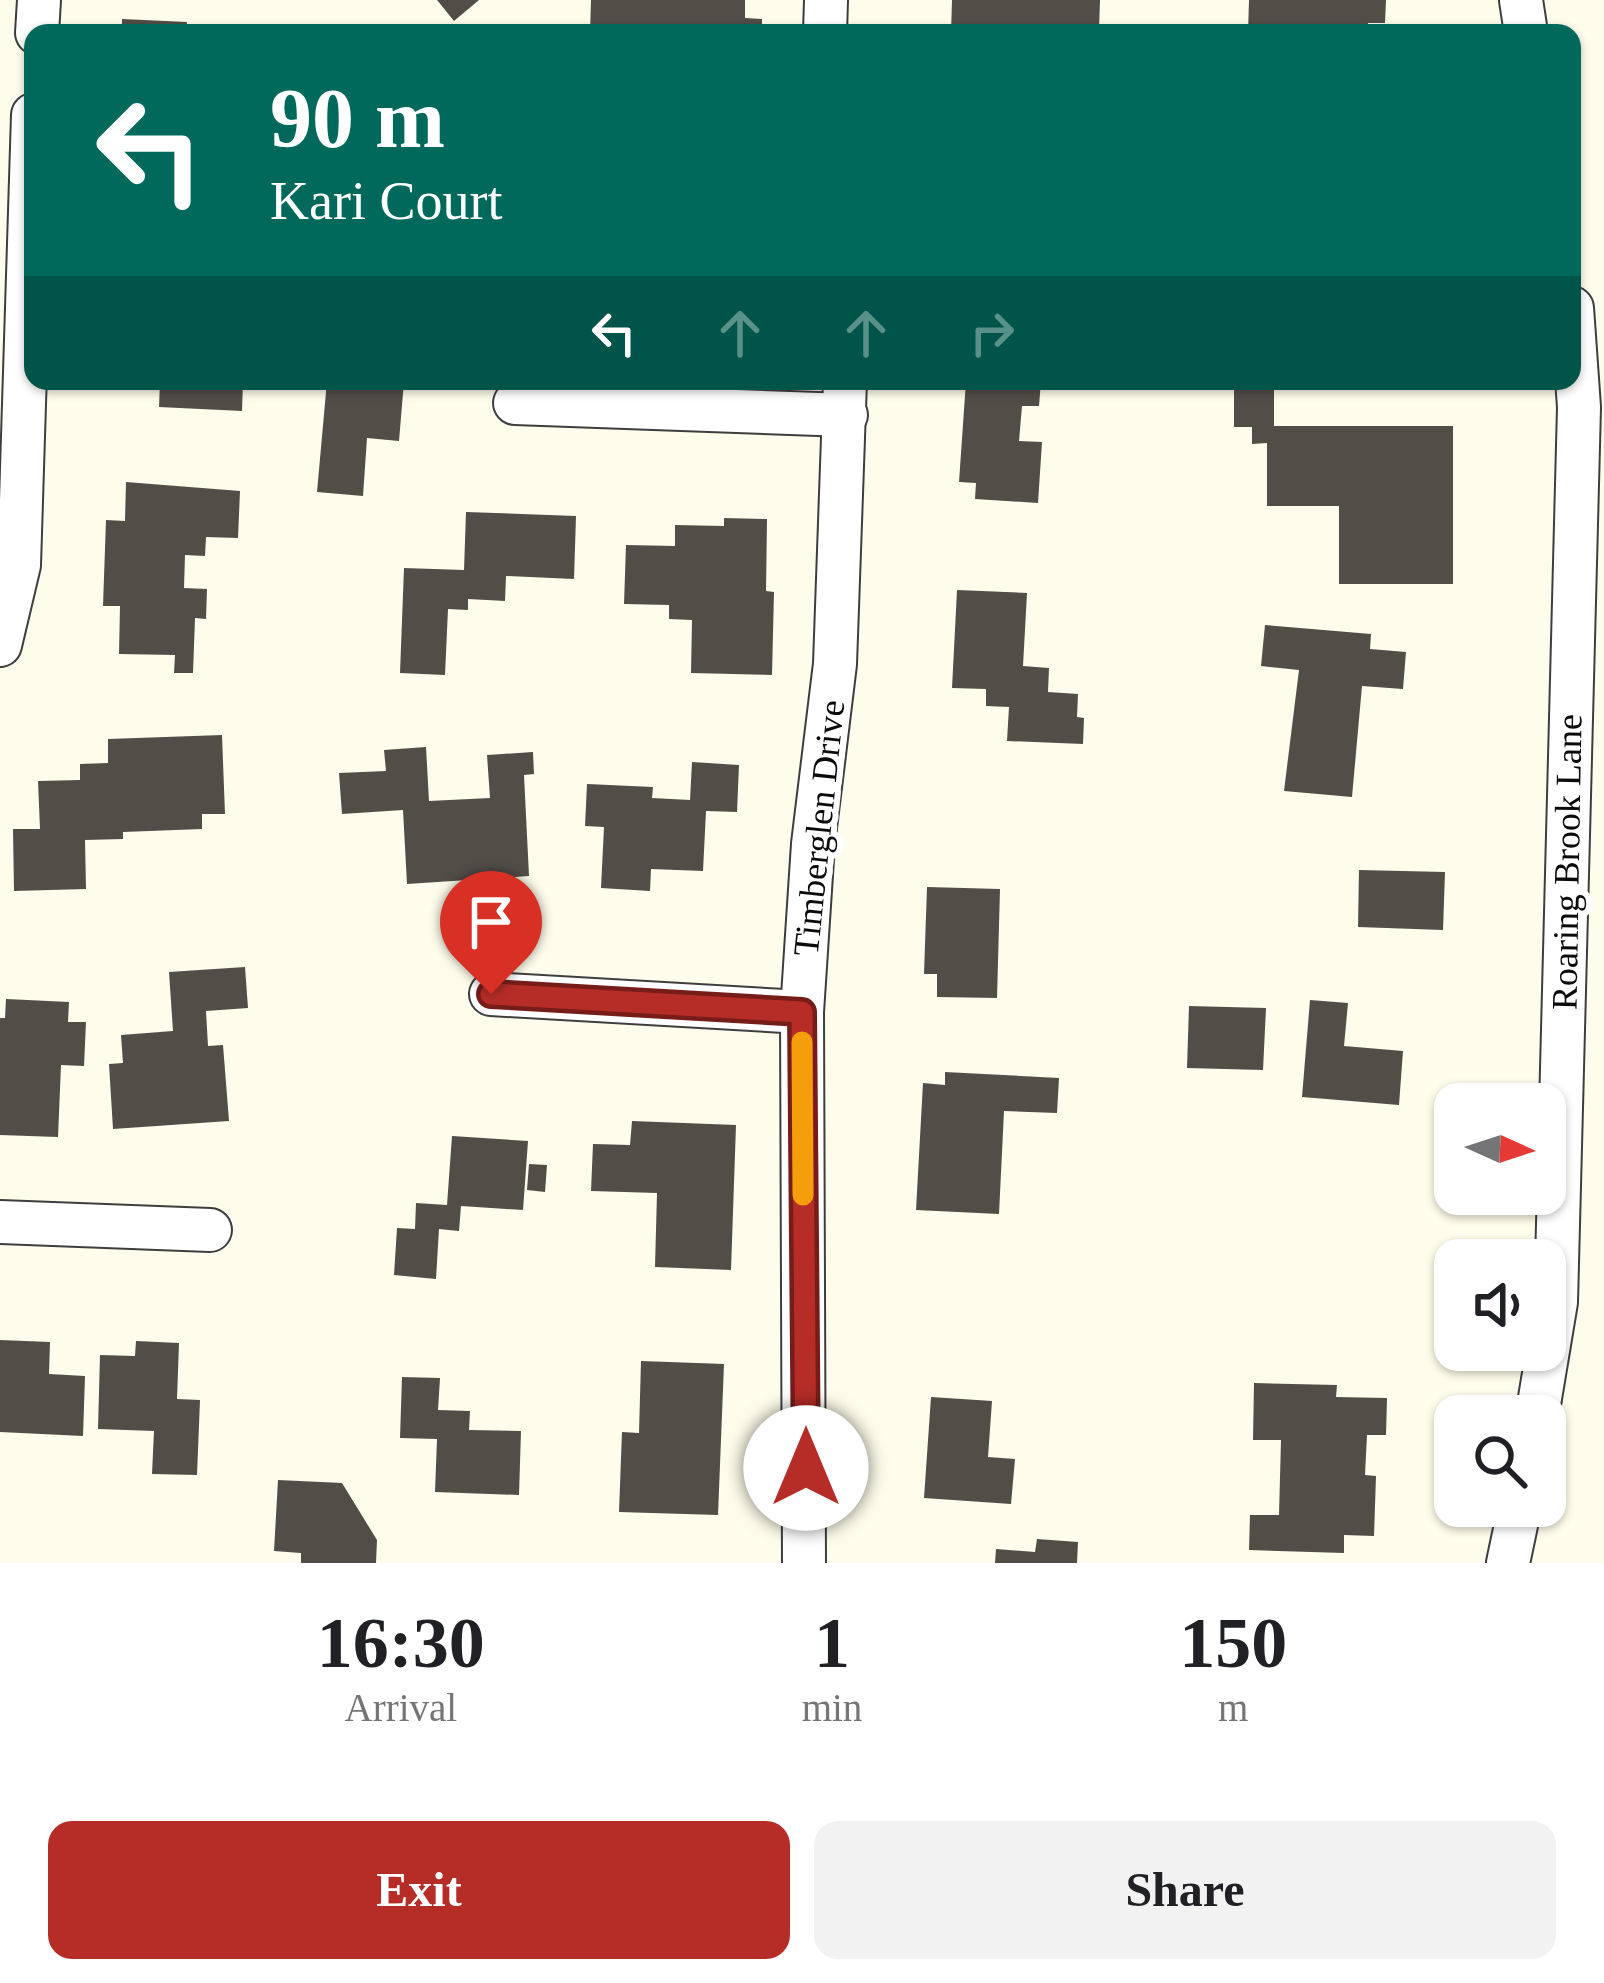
<!DOCTYPE html>
<style>
:root{--surface:#fff;--page:#f2f2f2;--text:#202124;--muted:#757577;--accent:#b62d28}
body{margin:0;font-family:"Times New Roman",serif;background:var(--page);color:var(--text);height:100vh;display:flex;flex-direction:column;font-size:45px;white-space:nowrap}
*{box-sizing:border-box;margin:0}
p{font-size:39px;color:var(--muted)}
.icon{flex:none;width:66px;height:66px;fill:none;stroke:currentColor;stroke-width:2;stroke-linecap:round;stroke-linejoin:round}
.map{position:relative;height:1563px;overflow:hidden}
.sheet{display:flex;flex-direction:column;background:var(--surface);flex:1}
.sheet>*{flex:none}
.hud{position:absolute;left:24px;top:24px;width:1557px;height:366px;border-radius:24px;box-shadow:0 3px 9px #0004;background:#00695c;color:#fff;overflow:hidden}
.needle{width:78px;rotate:93deg}
.buttons{position:absolute;left:1434px;top:1083px;display:grid;gap:24px}
.buttons a{display:grid;place-items:center;width:132px;height:132px;border-radius:24px;background:var(--surface);box-shadow:0 3px 9px #0004;font-size:60px}
.pin{position:absolute;display:grid;place-items:center;width:102px;height:102px;color:#fff;margin:-123px -51px;border-radius:50% 50% 50% 0;rotate:-45deg;box-shadow:0 0 12px #0007}
.pin .icon{rotate:45deg}
.me{position:absolute;width:132px;margin:-66px;rotate:0deg;stroke-linejoin:round;filter:drop-shadow(0 0 9px #0008)}
.turn{display:flex;align-items:center;gap:42px;height:252px;padding:0 48px;font-size:54px}
.turn .icon{width:156px;height:156px;stroke-width:2.5}
.turn b{display:block;font-size:84px;line-height:102px}
.lanes{display:flex;align-items:center;height:114px;padding:0 48px;background:#0003;justify-content:center;gap:60px;direction:ltr}
.lanes .off{opacity:.35}
.eta{display:flex;justify-content:space-evenly;align-items:center;height:204px;text-align:center}
.eta b{font-size:72px;font-weight:700;line-height:84px}
.cta{display:flex;gap:24px;margin-top:auto;padding:24px 48px}
.cta a{flex:1;height:138px;border-radius:24px;background:var(--accent);color:#fff;font-size:48px;font-weight:700;line-height:138px;text-align:center}
.cta a+a{background:var(--page);color:var(--text)}
.map>svg:first-child{display:block}
</style>
<div class="map">
<svg width="1604" height="1563" viewBox="0 0 1604 1563">
<rect width="100%" height="100%" fill="#fefcea"/>
<g fill="#534d48">
<polygon points="437,0 479,0 454,21"/>
<polygon points="591,0 745,0 745,18 762,19 762,33 590,33"/>
<polygon points="952,0 1100,0 1099,30 951,33"/>
<polygon points="1249,0 1386,0 1385,23 1368,23 1367,33 1248,33"/>
<polygon points="122,19 187,22 186,33 122,33"/>
<polygon points="160,381 243,381 242,411 159,407"/>
<polygon points="327,381 404,381 399,441 367,438 363,496 317,492"/>
<polygon points="966,381 1041,381 1039,406 1022,406 1019,441 1042,442 1038,503 975,499 976,483 959,482"/>
<polygon points="1234,388 1274,388 1274,426 1453,426 1453,584 1339,584 1339,506 1267,506 1267,443 1252,444 1252,427 1234,427"/>
<polygon points="126,482 240,491 238,538 206,537 205,556 185,555 184,588 207,589 206,619 195,618 193,673 174,673 175,655 119,654 120,606 103,606 106,520 125,521"/>
<polygon points="466,512 576,516 574,579 506,576 505,601 468,599 468,610 448,609 445,675 400,673 404,568 464,570"/>
<polygon points="724,518 767,519 766,591 774,592 772,675 691,673 692,620 669,619 669,605 624,604 626,545 675,546 675,525 724,526"/>
<polygon points="957,590 1027,593 1023,666 1049,668 1048,692 1078,694 1077,717 1084,718 1083,744 1007,741 1009,707 986,706 986,689 952,688"/>
<polygon points="1265,625 1371,634 1370,649 1406,652 1403,689 1362,686 1352,797 1284,791 1299,670 1261,666"/>
<polygon points="222,735 225,814 202,814 202,829 123,832 123,839 85,840 86,889 14,891 13,829 40,829 38,781 80,780 80,764 108,763 108,739"/>
<polygon points="426,747 429,801 490,798 487,755 533,752 534,774 524,775 529,876 407,884 403,810 342,814 339,773 386,771 384,750"/>
<polygon points="692,762 739,765 737,812 706,811 703,871 651,869 650,891 601,888 604,827 585,826 587,784 653,787 652,798 690,800"/>
<polygon points="1359,870 1445,872 1443,930 1358,927"/>
<polygon points="927,887 1000,889 997,998 937,997 937,974 924,974"/>
<polygon points="245,967 248,1008 206,1011 208,1046 223,1045 229,1121 113,1129 109,1064 123,1063 121,1035 173,1031 169,972"/>
<polygon points="6,999 69,1002 68,1022 86,1022 84,1066 61,1065 58,1137 0,1135 0,1018 5,1018"/>
<polygon points="1310,1000 1348,1003 1344,1046 1403,1051 1399,1105 1302,1097"/>
<polygon points="1189,1006 1266,1008 1263,1070 1187,1068"/>
<polygon points="945,1072 1059,1078 1057,1113 1004,1111 999,1214 916,1210 923,1083 945,1085"/>
<polygon points="632,1121 736,1125 731,1270 655,1267 657,1193 591,1191 593,1144 630,1145"/>
<polygon points="452,1136 528,1141 523,1210 461,1206 459,1231 439,1229 436,1279 394,1275 397,1228 415,1229 416,1203 447,1205"/>
<polygon points="529,1164 547,1165 545,1192 527,1190"/>
<polygon points="0,1340 50,1342 49,1374 85,1376 83,1436 0,1432"/>
<polygon points="136,1341 179,1343 177,1399 200,1400 197,1475 152,1474 154,1431 98,1429 100,1355 135,1356"/>
<polygon points="641,1361 724,1364 718,1515 619,1512 622,1432 639,1433"/>
<polygon points="402,1377 440,1378 438,1410 470,1411 469,1430 521,1431 519,1495 435,1492 437,1439 400,1438"/>
<polygon points="1254,1383 1337,1385 1336,1397 1387,1398 1386,1435 1367,1435 1365,1475 1376,1476 1374,1536 1344,1535 1344,1553 1249,1550 1250,1515 1279,1515 1281,1440 1253,1440"/>
<polygon points="931,1397 992,1401 988,1457 1015,1459 1011,1504 924,1498"/>
<polygon points="278,1480 342,1483 377,1540 376,1563 301,1563 301,1553 274,1551"/>
<polygon points="1037,1539 1078,1542 1077,1563 995,1563 996,1549 1035,1552"/>
</g>
<g fill="none" stroke-linecap="round" stroke-linejoin="round">
<defs>
<g id="street">
<polyline points="1521,0 1526,33"/>
<polyline points="37,33 39,0"/>
<polyline points="825,33 826,0"/>
<polyline points="515,403 846,415"/>
<polyline points="0,645 19,565 33,115"/>
<polyline points="491,994 802,1012"/>
<polyline points="0,1222 210,1230"/>
<polyline points="1537,1416 1556,1302 1579,407 1572,308"/>
<polyline points="804,1563 802,1012 813,844 835,664 845,381"/>
<polyline points="1508,1563 1520,1506"/>
</g>
</defs>
<use href="#street" stroke="#3e3e3e" stroke-width="46"/>
<use href="#street" stroke="#fff" stroke-width="42"/>
</g>
<g fill="none" stroke-linecap="round" stroke-linejoin="round">
<defs>
<polyline id="route" points="491,994 802,1012 806,1468"/>
</defs>
<use href="#route" stroke="#761d1a" stroke-width="30"/>
<use href="#route" stroke="#b62d28" stroke-width="21"/>
<polyline stroke="#f59e0b" stroke-width="21" points="802,1042 803,1195"/>
</g>
<g text-anchor="middle" dominant-baseline="central" stroke-width="12" stroke-linejoin="round" paint-order="stroke">
<g font-size="36" fill="#0b0b0b" stroke="#fff">
<text transform="translate(819 828) rotate(-84)">Timberglen Drive</text>
<text transform="translate(1567 862) rotate(-89)">Roaring Brook Lane</text>
</g>
</g>
</svg>
<div class="buttons">
<a><svg class="needle" viewBox="-14 -14 28 28"><path d="M0-13l5 13h-10z" fill="#e53935"/><path d="M0 13l5-13h-10z" fill="#757577"/></svg></a>
<a><svg class="icon" aria-label="sound" viewBox="0 0 24 24"><path d="M4 9h4l5-4v14l-5-4H4zM17 9q2 3 0 6"/></svg></a>
<a><svg class="icon" aria-label="search" viewBox="0 0 24 24"><circle cx="10" cy="10" r="6"/><path d="M15 15l6 6"/></svg></a>
</div>
<div class="pin" style="left:491px;top:994px;background:#d93025"><svg class="icon" aria-label="arrive" viewBox="0 0 24 24"><path d="M6 21V4h12l-3 4 3 4H6"/></svg></div>
<svg class="me" style="left:806px;top:1468px" viewBox="-20 -20 40 40"><circle r="19" fill="#fff"/><path d="M0-13L10 11 0 6-10 11z" fill="#b62d28"/></svg>
<div class="hud">
<div class="turn"><svg class="icon" aria-label="left" viewBox="0 0 24 24"><path d="M17 20v-9H6M10 6l-5 5 5 5"/></svg><div><b>90 m</b>Kari Court</div></div>
<div class="lanes"><svg class="icon" aria-label="left" viewBox="0 0 24 24"><path d="M17 20v-9H6M10 6l-5 5 5 5"/></svg><svg class="icon off" aria-label="ahead" viewBox="0 0 24 24"><path d="M12 20V5M6 11l6-6 6 6"/></svg><svg class="icon off" aria-label="ahead" viewBox="0 0 24 24"><path d="M12 20V5M6 11l6-6 6 6"/></svg><svg class="icon off" aria-label="right" viewBox="0 0 24 24"><path d="M7 20v-9h11M14 6l5 5-5 5"/></svg></div>
</div>
</div>
<section class="sheet">
<div class="eta">
<div><b>16:30</b><p>Arrival</p></div>
<div><b>1</b><p>min</p></div>
<div><b>150</b><p>m</p></div>
</div>
<div class="cta"><a>Exit</a><a>Share</a></div>
</section>
